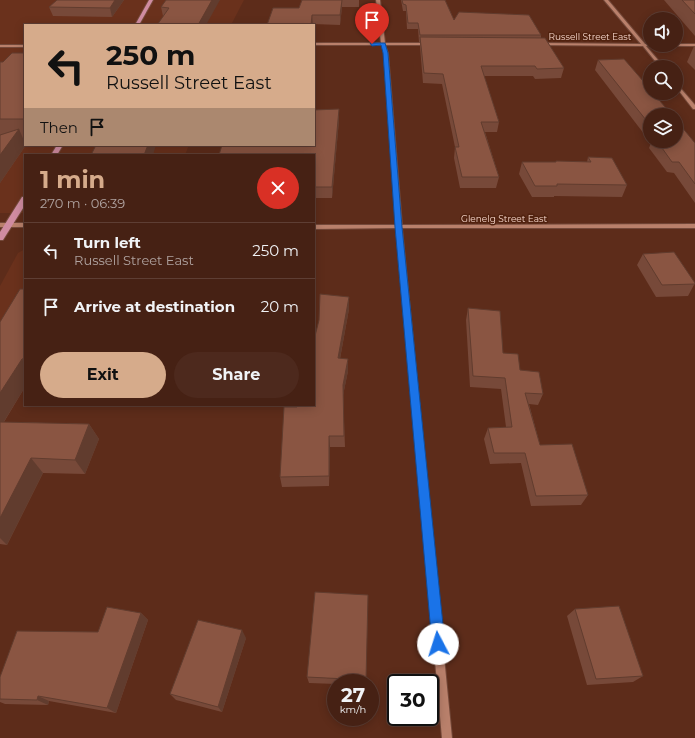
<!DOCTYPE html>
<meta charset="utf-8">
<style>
:root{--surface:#462114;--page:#4d291d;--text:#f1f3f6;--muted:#b0a3a0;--line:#5e3e34;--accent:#d6ab8b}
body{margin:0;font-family:Montserrat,sans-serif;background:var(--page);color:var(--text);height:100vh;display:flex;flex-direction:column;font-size:15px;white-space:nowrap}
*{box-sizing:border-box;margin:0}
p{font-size:13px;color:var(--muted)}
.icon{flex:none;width:22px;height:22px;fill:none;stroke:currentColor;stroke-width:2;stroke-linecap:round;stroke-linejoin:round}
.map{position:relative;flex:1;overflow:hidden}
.sheet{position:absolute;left:24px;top:154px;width:291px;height:252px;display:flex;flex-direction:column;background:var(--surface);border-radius:0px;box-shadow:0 2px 10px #0003,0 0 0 1px var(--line)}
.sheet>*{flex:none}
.hud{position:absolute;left:24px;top:24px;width:291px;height:122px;border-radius:0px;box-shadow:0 2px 10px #0003,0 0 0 1px var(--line);background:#d6ab8b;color:#111;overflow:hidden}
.controls{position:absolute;left:643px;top:12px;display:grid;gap:8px}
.controls a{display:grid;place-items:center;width:40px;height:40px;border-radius:50%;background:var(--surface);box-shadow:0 2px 10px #0003,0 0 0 1px var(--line);font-size:20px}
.speed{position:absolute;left:327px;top:674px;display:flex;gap:8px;font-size:20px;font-weight:700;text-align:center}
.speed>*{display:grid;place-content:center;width:52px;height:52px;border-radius:50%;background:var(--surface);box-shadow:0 2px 10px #0003,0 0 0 1px var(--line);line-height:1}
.speed small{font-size:10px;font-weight:400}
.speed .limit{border:2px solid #111;border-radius:6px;background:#fff;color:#111}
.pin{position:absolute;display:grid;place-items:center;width:34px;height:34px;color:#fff;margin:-41px -17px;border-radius:50% 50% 50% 0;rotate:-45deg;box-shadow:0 0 4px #0007}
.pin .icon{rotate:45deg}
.me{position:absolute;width:44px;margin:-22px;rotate:355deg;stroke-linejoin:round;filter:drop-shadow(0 0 3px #0008)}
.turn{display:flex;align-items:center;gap:14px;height:84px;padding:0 16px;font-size:18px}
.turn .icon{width:52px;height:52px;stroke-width:2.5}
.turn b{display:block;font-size:28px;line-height:34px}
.then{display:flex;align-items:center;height:38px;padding:0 16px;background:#0003;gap:8px;font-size:15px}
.round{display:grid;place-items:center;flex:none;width:42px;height:42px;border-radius:21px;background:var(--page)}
.overview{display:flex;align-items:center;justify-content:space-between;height:68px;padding:0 16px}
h1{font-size:24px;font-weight:700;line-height:30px;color:var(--accent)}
.primary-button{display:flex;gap:8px;margin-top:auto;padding:8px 16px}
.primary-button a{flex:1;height:46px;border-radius:24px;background:var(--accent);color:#111;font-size:16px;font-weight:700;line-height:46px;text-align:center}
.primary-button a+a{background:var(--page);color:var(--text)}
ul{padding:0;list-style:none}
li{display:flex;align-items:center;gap:12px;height:56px;padding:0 16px;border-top:1px solid var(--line)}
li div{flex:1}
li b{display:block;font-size:15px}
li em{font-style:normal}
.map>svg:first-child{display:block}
</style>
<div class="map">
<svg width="695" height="738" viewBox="0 0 695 738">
<rect width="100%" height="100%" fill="#5d2c1a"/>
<g fill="#6a311c">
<polygon points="0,0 244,0 231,25 25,25 25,145 189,145 185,155 25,155 25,213 0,213"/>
<polygon points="25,249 25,343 0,343 0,286 18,253"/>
</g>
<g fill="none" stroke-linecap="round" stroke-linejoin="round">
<defs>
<g id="minor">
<polygon points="376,0 380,0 385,43 428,43 430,44 428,45 385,45 388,53 402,225 695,224 695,228 402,228 452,738 442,738 396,228 314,229 314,225 396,225 384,53 382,45 314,45 314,43 381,43"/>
<polygon points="604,0 608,0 645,44 652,45 646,46 664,67 660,67 643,46 540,45 538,44 540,43 641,44"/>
<polygon points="676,44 695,44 695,46 675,46 674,45 676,45"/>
<rect x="0" y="45" width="25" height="2"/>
<polygon points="676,83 695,105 695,109 693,109 676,87"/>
<rect x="0" y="223" width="25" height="4"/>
</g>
<g id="major">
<polygon points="149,0 153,0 139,25 135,25"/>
<polygon points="57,145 63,145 57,155 51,155"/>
<polygon points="22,197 25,197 25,205 3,240 0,240 0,232"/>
</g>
</defs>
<use href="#minor" stroke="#74493a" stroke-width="2"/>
<use href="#major" stroke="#74493a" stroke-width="2"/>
<use href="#minor" fill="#b9806b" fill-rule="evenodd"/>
<use href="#major" fill="#d08ca1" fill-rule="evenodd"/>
</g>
<g fill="#774939">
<polygon points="57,0 124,0 112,17 53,16 49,7"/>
<polygon points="220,0 163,16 161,7"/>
<polygon points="302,0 359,0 359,7 342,7 340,25 313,24 299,8"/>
<polygon points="401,0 445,0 454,20 541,35 541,38 564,68 561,78 535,79 533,76 484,76 499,122 497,132 485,132 499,177 496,188 460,188 454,158 455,147 442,84 423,83 420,47 420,42 419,42 418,29 407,29 406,11 403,11"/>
<polygon points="664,0 695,0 695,36"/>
<polygon points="694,46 695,46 695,70 687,62"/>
<polygon points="25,53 25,137 23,137 25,143 25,145 26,145 0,183 0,62 3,62"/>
<polygon points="598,60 650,115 650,141 676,141 695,143 695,203 674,173 667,172 649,148 651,143 595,70"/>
<polygon points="339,109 339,120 332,198 314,198 314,155"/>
<polygon points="588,157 627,185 622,197 554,196 554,197 532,197 519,174 522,162 556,162 556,161 587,162"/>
<polygon points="643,254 695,283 688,296 656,297 637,265"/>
<polygon points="25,289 25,387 4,422 89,424 99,439 85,474 43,473 7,545 0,544 0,322"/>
<polygon points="349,297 349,309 340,359 348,359 348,371 343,395 345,447 330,447 329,486 282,487 280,477"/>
<polygon points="468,308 503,353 543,394 538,405 529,404 540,445 588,495 581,505 531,506 521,463 490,464 484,439 488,428 506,427 501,389 470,387 466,320"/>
<polygon points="575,609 643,676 633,682 587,685 567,616"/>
<polygon points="141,613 148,620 116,713 49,701 48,705 5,704 0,702 0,677 98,632"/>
<polygon points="246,638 222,712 176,700 170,694"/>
<polygon points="307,677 366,680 366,683 336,683 336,684 309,683"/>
</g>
<g fill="#613c2e">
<polygon points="115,0 124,0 112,17 110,8"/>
<polygon points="212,0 220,0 206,25 198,25"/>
<polygon points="342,0 342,7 340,25 340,15"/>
<polygon points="312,15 313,25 311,25"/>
<polygon points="339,109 339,120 332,198 332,187"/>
<polygon points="19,129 25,143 25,145 26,145 0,183 0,155"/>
<polygon points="148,145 156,145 153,155 144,155"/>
<polygon points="349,297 349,309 338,369 338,358"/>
<polygon points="22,359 25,364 25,387 0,428 0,393"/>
<polygon points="348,359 348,371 343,396 343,385"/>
<polygon points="89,424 99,439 85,474 75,460"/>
<polygon points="329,436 330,447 329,486"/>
<polygon points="31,458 43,473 7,545 0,538 0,518"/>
<polygon points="141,613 148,620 116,713 107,708"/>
<polygon points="242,630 246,638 222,712 218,707"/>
<polygon points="38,696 49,701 48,705 37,700"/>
</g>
<g fill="#8a5542" stroke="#613c2e">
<polygon points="57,0 115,0 110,8 49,7"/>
<polygon points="166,0 212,0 198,25 157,25 169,8 161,7"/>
<polygon points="302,0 342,0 340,15 312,15 311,25 267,25 273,8 299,8"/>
<polygon points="402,0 445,0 454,20 459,12 529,15 541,35 420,35 418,23 408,23 406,5 403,4"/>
<polygon points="682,0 695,0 695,14"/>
<polygon points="420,37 545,38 564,68 537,69 535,66 481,66 499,122 481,122 499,177 462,177 455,147 459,147 443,74 424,73"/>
<polygon points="12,53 25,53 25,119 0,119 0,62 3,62"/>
<polygon points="624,59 650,89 650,93 653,93 672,115 650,115 650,125 598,60"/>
<polygon points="339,109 332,187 314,187 314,155 219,155 222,145 314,145 314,110"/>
<polygon points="676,120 695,143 695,184 679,162 672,162 657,141 676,141"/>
<polygon points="19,129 0,155 0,135"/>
<polygon points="96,145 148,145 144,155 91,155"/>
<polygon points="588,157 612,158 627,185 557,184 557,186 535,186 522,162 556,162 556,161 591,162"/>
<polygon points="674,252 695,283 695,284 662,285 643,254"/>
<polygon points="20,289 25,289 25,355 23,359 22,359 0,393 0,322"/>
<polygon points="320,294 349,297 338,358 348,359 343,385 344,436 329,436 329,476 280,477 284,407 297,407 297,405 314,405 314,340 319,320"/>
<polygon points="468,308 500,311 503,353 518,354 520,370 539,372 543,394 525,393 540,445 572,444 588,495 536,496 525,453 494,453 488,428 512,427 505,378 473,376"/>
<polygon points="0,422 89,424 75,460 31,458 0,518"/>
<polygon points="315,592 368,595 366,680 307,677"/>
<polygon points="619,606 643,676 596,679 575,609"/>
<polygon points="107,607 141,613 107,708 38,696 37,700 0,699 0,677 17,631 98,632"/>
<polygon points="198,620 242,630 218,707 170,694"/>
</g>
<polygon fill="#1a73e8" stroke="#114b97" points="370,43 385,43 388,53 402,227 445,644 443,648 438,650 434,648 432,644 395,227 383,53 381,45 372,46"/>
<g text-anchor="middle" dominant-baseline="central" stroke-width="3" stroke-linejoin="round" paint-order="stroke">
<g font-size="9" fill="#f8d8cd" stroke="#51220f">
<text x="590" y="36">Russell Street East</text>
<text x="504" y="218">Glenelg Street East</text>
</g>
</g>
</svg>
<div class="controls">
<a><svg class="icon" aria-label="sound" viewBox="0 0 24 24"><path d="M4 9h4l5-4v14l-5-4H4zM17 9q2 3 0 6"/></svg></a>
<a><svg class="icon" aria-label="search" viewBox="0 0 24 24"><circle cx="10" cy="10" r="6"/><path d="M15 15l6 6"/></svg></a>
<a><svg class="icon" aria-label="layers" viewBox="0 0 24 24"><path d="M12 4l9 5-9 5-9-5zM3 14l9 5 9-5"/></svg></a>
</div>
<div class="speed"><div>27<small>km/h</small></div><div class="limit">30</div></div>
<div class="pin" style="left:372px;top:44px;background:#d93025"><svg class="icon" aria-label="arrive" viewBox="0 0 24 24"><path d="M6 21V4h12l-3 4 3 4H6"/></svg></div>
<svg class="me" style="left:438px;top:644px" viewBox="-20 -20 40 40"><circle r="19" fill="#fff"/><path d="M0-13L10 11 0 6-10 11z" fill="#1a73e8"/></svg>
<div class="hud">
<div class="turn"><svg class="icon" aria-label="left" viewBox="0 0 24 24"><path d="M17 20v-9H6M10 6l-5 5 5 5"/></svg><div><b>250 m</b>Russell Street East</div></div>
<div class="then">Then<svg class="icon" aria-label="arrive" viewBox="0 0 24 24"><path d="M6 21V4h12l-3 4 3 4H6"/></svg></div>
</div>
<section class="sheet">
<div class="overview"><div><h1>1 min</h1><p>270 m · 06:39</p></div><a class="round" style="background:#d93025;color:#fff"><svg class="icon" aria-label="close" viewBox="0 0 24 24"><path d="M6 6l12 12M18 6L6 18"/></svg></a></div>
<ul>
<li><svg class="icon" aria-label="left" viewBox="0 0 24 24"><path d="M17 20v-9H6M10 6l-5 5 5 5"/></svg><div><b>Turn left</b><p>Russell Street East</p></div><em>250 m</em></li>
<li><svg class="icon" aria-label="arrive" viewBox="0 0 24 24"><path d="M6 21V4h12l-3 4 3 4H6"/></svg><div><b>Arrive at destination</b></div><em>20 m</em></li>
</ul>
<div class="primary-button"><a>Exit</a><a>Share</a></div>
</section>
</div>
